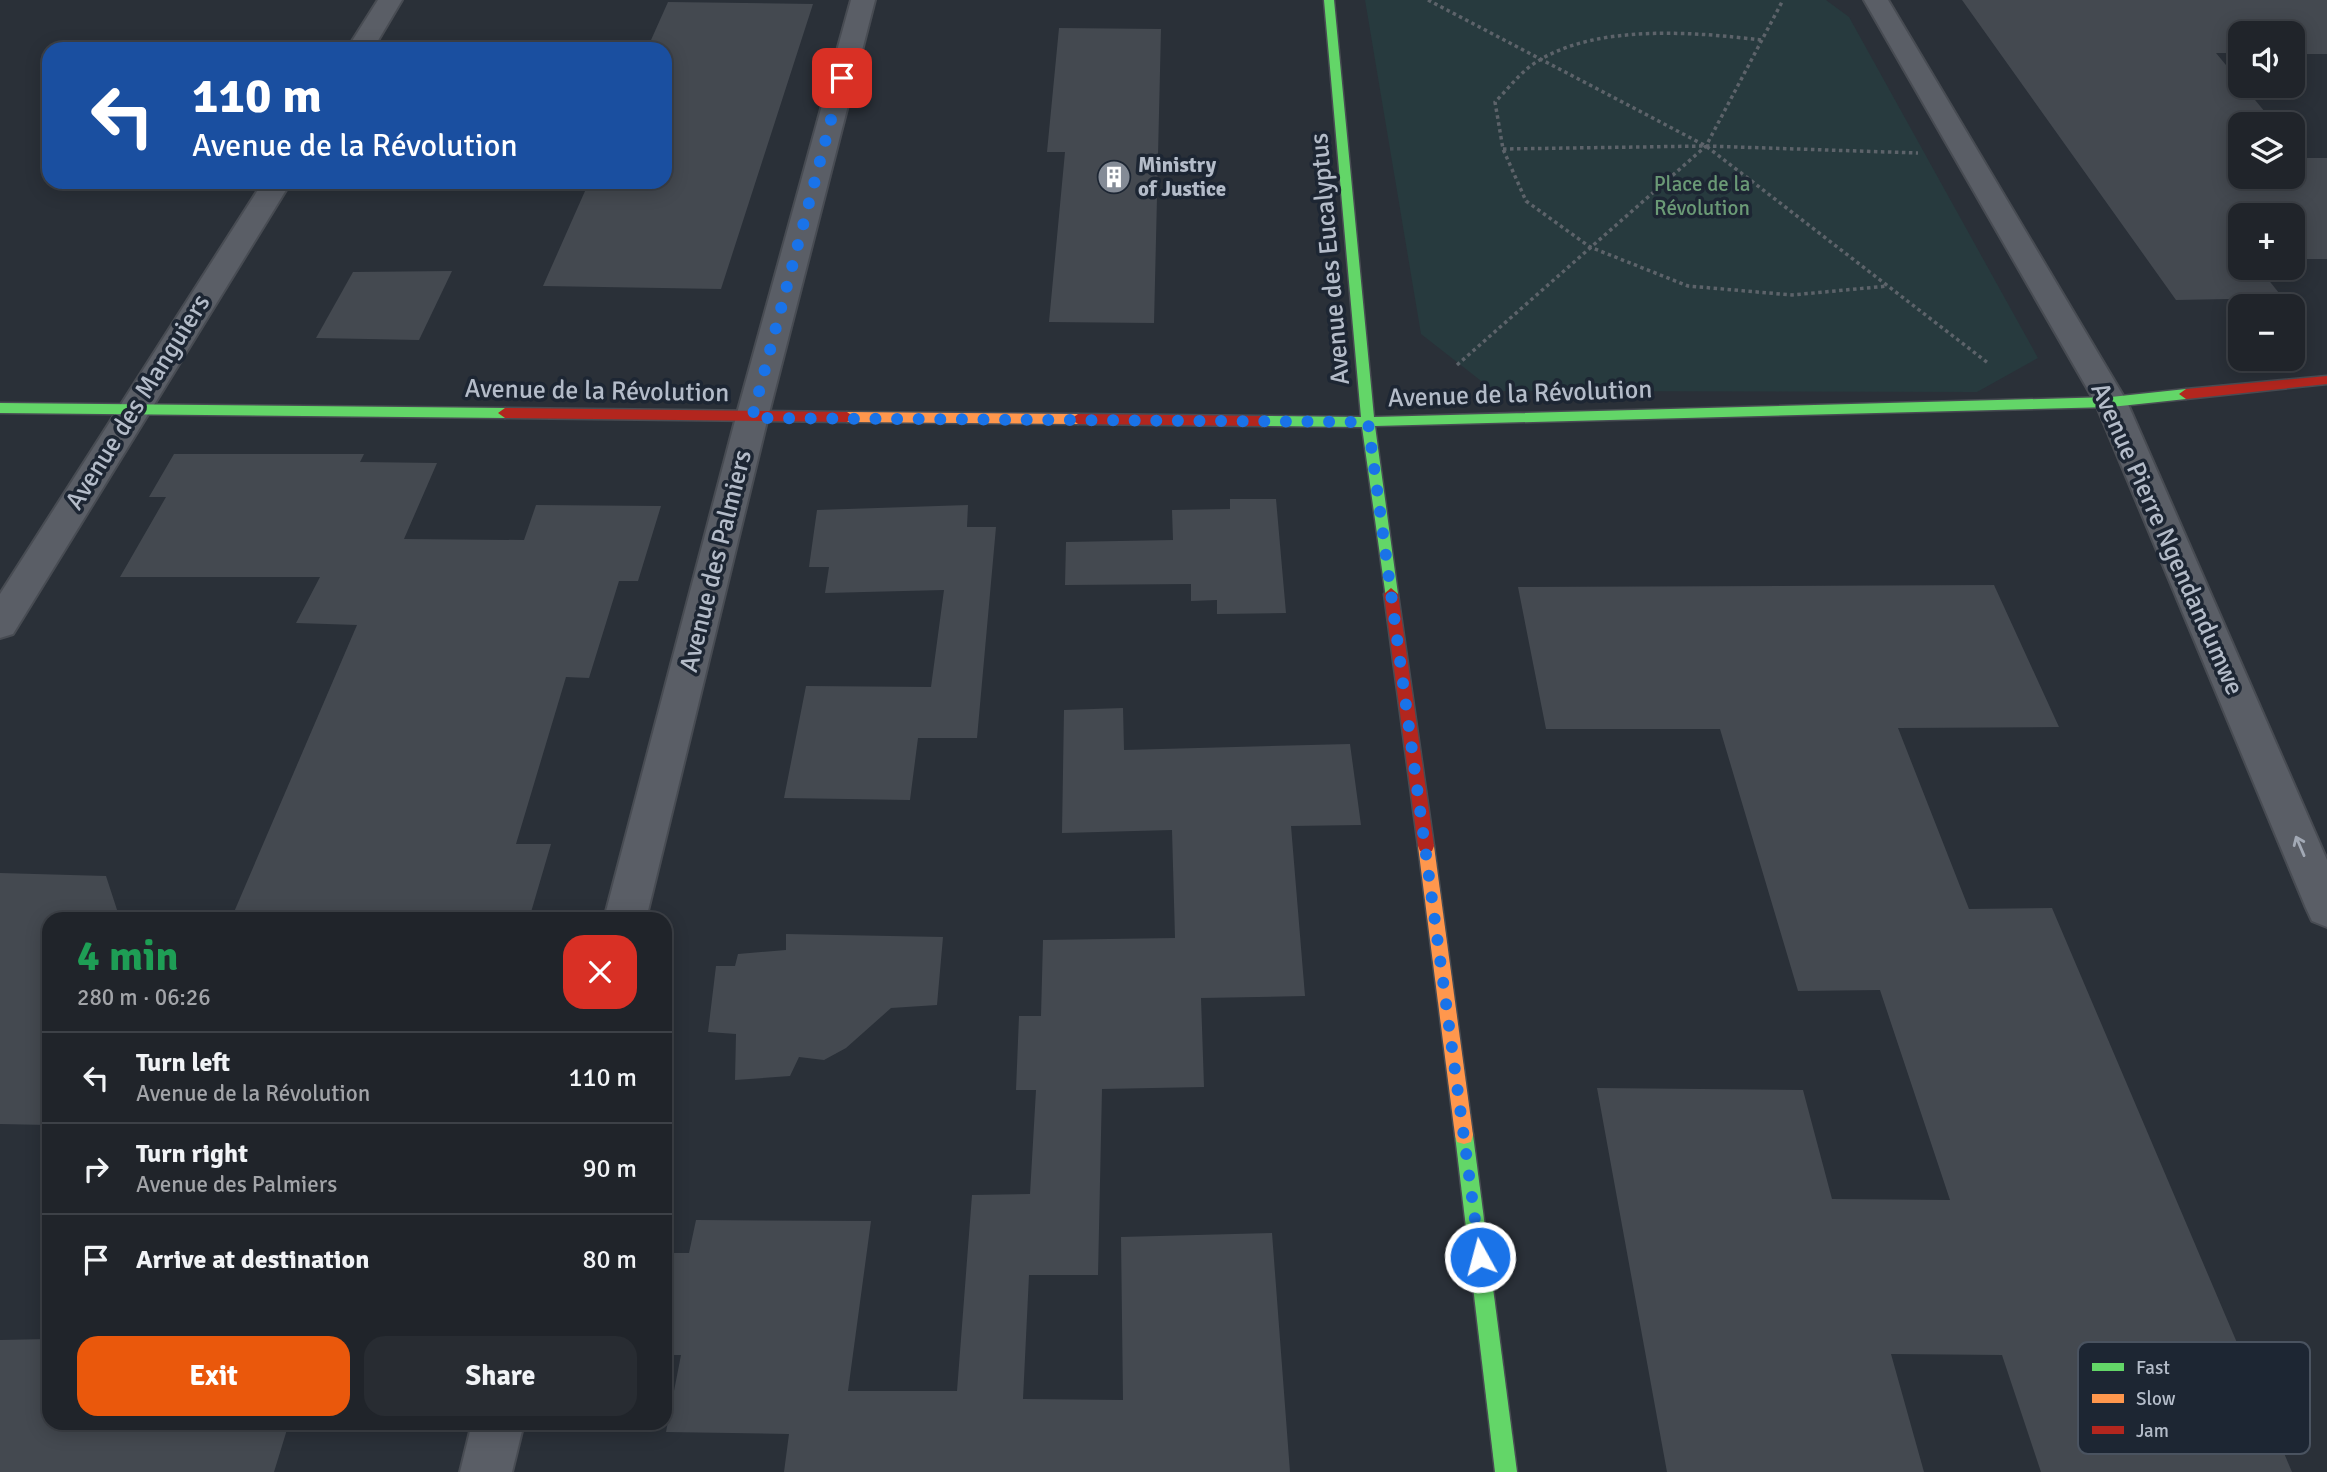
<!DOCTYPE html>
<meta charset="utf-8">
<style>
:root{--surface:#20242a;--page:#282c32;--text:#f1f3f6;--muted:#a2a4a8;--line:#3d4147;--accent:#ea580c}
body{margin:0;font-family:Signika,sans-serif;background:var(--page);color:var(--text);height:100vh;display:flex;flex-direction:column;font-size:26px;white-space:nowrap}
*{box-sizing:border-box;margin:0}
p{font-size:23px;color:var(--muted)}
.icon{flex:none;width:38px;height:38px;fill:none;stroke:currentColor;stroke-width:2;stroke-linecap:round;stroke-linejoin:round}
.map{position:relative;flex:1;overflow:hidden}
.sheet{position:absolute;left:42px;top:912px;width:630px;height:518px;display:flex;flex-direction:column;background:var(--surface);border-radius:21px;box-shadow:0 4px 18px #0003,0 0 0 2px var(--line)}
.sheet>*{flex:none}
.hud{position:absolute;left:42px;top:42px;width:630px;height:147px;border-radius:21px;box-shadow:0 4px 18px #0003,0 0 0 2px var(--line);background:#1a4fa0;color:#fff;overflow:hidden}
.fabs{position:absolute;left:2228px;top:21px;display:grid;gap:14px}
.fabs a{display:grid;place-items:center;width:77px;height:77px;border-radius:14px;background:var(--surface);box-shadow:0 4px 18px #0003,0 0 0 2px var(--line);font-size:35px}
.pin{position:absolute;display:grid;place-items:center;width:60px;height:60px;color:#fff;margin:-30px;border-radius:14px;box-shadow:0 4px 10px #0006}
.me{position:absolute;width:77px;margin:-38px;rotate:353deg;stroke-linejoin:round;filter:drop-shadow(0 0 5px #0008)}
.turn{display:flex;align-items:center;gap:24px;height:147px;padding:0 35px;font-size:32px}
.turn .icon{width:91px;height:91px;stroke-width:2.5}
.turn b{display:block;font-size:49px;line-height:60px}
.round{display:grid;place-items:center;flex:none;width:74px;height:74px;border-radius:21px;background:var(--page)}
.headline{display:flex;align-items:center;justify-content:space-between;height:119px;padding:0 35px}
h1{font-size:42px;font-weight:700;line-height:52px;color:#1e9e55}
.cta{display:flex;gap:14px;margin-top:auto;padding:14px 35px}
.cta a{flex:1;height:80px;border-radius:21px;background:var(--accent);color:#fff;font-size:28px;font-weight:700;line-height:80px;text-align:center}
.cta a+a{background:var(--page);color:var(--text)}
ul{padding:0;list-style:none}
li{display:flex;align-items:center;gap:21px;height:91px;padding:0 35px;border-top:2px solid var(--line)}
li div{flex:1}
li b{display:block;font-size:26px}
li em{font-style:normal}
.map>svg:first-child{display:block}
</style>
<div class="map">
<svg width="2327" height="1472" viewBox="0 0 2327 1472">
<rect width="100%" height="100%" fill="#2a3038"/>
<polygon fill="#273a3e" points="1365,0 1826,0 1849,17 2038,358 1977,392 1494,391 1421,334"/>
<g fill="#444950">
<polygon points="1962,0 2327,0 2327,54 2292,54 2292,33 2240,33 2240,53 2216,53 2275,124 2240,124 2240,177 2292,177 2292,145 2303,158 2327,158 2327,259 2292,259 2292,215 2240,215 2240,268 2259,268 2283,298 2176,300"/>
<polygon points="668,2 813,4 721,289 543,286 589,182 665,182 665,49 647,49"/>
<polygon points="1059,28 1161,29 1154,323 1049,322 1065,152 1047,152"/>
<polygon points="452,271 419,340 316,338 353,272"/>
<polygon points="174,454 364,454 360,462 437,463 404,539 524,540 536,505 661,506 638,581 619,581 589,678 566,677 516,844 551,844 529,919 231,919 357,625 296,623 320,577 120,577 166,497 149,497"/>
<polygon points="1230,499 1276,499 1286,613 1217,614 1217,600 1191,601 1191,584 1065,585 1066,542 1173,540 1172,510 1230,509"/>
<polygon points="968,505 967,527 996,527 977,738 918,738 910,800 784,798 806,686 931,687 944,590 825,593 829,567 809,567 817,510"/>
<polygon points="1994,585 2059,727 1898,728 1969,909 2052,908 2292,1472 2041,1472 2002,1355 1891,1354 1924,1472 1667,1472 1597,1088 1803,1090 1832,1199 1950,1200 1880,990 1798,991 1720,729 1546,729 1518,587"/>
<polygon points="1123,708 1124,750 1350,744 1361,825 1291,826 1305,996 1201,998 1204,1087 1102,1089 1098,1275 1029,1275 1023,1399 1123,1400 1121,1237 1272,1233 1290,1472 784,1472 789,1434 666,1432 681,1355 665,1355 665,1253 689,1253 696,1220 871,1221 848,1391 957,1391 972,1195 1030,1194 1036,1090 1016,1090 1019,1016 1041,1016 1043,940 1175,938 1172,830 1062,833 1064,710"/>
<polygon points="0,873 106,876 120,919 49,919 49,1125 0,1124"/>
<polygon points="786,934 943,937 937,1005 891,1008 846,1048 824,1060 799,1057 790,1076 735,1080 736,1034 708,1032 716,966 735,966 738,954 786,950"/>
<polygon points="49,1339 49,1423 289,1423 274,1472 0,1472 0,1340"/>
</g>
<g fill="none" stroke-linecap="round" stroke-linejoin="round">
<defs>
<g id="street">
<polygon points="378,0 402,0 373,49 347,49"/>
<polygon points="851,0 875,0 768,417 646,919 604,919 736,417"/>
<polygon points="1864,0 1888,0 2127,402 2327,860 2327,927 2312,921 2306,908 2095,402"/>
<polygon points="263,182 291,182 13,634 0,638 0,594"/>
<polygon points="472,1423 524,1423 512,1472 460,1472"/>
</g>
<g id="fast">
<polygon points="1324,0 1334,0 1374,417 2111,397 2186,389 2193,394 2186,399 2111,407 1375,426 1398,594 1391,600 1386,598 1362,427 1262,426 1255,421 1262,416 1361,417"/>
<polygon points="0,403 505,408 512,413 505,418 0,413"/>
<polygon points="1464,1126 1471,1128 1473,1135 1517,1472 1495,1472 1455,1135 1457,1128"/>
</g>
<g id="slow">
<polygon points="847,412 1078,414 1085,419 1078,424 847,422 840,417"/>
<polygon points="1426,839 1432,841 1434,846 1473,1135 1471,1142 1464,1144 1457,1142 1455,1135 1418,846 1420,841"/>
</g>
<g id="jam">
<polygon points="2327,376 2327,384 2186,399 2179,394 2186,389"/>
<polygon points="505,408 847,412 854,417 847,422 505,418 498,413"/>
<polygon points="1078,414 1262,416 1269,421 1262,426 1078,424 1071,419"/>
<polygon points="1391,588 1398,594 1434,846 1432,851 1426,853 1420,851 1418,846 1384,594"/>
</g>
</defs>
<use href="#street" stroke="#484c53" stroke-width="4"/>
<use href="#fast" stroke="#484c53" stroke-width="3"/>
<use href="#slow" stroke="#484c53" stroke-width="3"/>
<use href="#jam" stroke="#484c53" stroke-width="3"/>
<g stroke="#5d636a" stroke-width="3.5" stroke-dasharray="3.5 3.5" stroke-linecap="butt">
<polyline points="1428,0 1706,146 1988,363"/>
<path d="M1761,40C1695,32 1597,24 1538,61C1521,71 1509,88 1495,102L1503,149L1526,201L1590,247L1688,286L1792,295L1888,286"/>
<polyline points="1503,149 1706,146 1918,153"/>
<polyline points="1457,365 1706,146 1783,0"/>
</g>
<use href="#street" fill="#5a5e66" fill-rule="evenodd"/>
<use href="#fast" fill="#63d668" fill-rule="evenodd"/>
<use href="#slow" fill="#ff974d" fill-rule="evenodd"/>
<use href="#jam" fill="#b3261e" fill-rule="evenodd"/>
</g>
<defs><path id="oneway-shaft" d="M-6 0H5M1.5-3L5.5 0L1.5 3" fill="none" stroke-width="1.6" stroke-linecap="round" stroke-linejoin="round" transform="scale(1.75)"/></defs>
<use stroke="#a2a9b5" href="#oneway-shaft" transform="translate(2300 846) rotate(-113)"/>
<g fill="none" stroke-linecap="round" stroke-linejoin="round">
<polyline stroke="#1a73e8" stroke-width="12" stroke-dasharray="0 21.6" points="842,78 752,418 1368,422 1480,1257"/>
</g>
<defs>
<symbol id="building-disc" viewBox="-11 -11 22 22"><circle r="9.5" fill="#848b96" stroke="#1d2633"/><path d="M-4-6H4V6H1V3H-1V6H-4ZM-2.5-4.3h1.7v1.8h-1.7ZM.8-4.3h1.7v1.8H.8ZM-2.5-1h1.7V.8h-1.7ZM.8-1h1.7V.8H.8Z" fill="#fff"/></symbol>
</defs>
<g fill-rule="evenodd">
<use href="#building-disc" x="1095" y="158" width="38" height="38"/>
</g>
<g text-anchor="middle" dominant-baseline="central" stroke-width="7" stroke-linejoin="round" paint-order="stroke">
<g font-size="21" font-weight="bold" fill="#b4bcc9" stroke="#1d2633" text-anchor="start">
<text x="1138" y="165">Ministry<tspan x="1138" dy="24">of Justice</tspan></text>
</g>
<g font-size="21" fill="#6b9a76" stroke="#1d2633">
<text x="1702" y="184">Place de la<tspan x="1702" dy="24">Révolution</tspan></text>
</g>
<g font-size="26" fill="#b4bcc9" stroke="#1d2633">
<text transform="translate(1330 259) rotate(-95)">Avenue des Eucalyptus</text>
<text transform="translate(597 391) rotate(1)">Avenue de la Révolution</text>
<text transform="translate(1520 394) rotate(-2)">Avenue de la Révolution</text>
<text transform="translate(138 402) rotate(-58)">Avenue des Manguiers</text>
<text transform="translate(2167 539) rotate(66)">Avenue Pierre Ngendandumwe</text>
<text transform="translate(716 561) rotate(-76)">Avenue des Palmiers</text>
</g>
</g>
<rect x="2078" y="1342" width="232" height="112" rx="10" fill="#1d2633" stroke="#4a5360" stroke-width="2"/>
<rect x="2092" y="1363" width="32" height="8" fill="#63d668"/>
<rect x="2092" y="1394" width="32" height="9" fill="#ff974d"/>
<rect x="2092" y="1426" width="32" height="8" fill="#b3261e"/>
<g font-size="19" fill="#b4bcc9">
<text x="2136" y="1374">Fast</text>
<text x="2136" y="1405">Slow</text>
<text x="2136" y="1437">Jam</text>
</g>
</svg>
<div class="fabs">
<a><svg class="icon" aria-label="sound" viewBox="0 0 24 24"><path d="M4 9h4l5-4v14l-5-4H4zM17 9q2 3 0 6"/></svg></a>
<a><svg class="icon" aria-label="layers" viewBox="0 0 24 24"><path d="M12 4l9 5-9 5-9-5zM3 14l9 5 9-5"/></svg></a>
<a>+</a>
<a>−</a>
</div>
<div class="pin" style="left:842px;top:78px;background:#d93025"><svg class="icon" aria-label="arrive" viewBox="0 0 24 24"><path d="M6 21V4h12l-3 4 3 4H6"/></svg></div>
<svg class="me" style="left:1480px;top:1257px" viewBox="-20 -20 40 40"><circle r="17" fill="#1a73e8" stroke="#fff" stroke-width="3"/><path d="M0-11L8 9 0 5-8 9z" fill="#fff"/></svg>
<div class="hud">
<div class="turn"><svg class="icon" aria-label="left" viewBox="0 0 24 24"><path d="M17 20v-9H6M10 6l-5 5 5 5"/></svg><div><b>110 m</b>Avenue de la Révolution</div></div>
</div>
<section class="sheet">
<div class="headline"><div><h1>4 min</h1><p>280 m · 06:26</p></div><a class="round" style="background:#d93025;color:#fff"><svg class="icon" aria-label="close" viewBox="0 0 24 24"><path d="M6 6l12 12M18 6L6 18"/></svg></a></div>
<ul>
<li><svg class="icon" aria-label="left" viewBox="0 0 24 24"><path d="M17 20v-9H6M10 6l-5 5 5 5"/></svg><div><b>Turn left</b><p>Avenue de la Révolution</p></div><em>110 m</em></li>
<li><svg class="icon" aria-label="right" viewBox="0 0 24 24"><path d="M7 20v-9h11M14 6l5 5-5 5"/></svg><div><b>Turn right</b><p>Avenue des Palmiers</p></div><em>90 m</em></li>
<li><svg class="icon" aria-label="arrive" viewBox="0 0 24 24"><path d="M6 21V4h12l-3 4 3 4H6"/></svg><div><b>Arrive at destination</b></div><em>80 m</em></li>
</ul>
<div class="cta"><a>Exit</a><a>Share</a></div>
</section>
</div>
